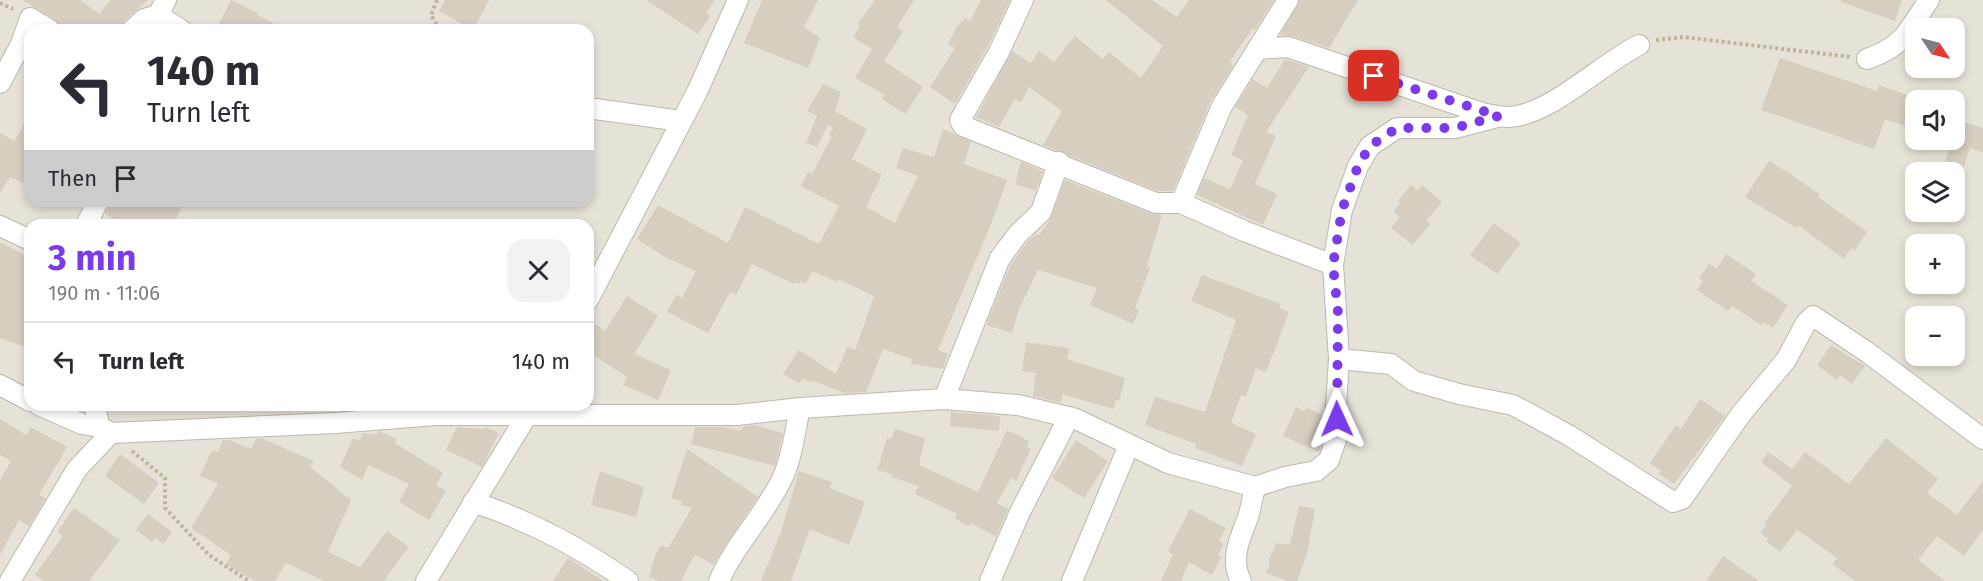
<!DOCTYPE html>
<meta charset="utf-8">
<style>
:root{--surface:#fff;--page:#f2f2f3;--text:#2b2b33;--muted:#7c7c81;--line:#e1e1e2;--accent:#7c3aed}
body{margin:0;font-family:"Fira Sans",sans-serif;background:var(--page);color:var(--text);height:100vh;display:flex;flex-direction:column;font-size:22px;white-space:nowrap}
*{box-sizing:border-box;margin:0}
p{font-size:20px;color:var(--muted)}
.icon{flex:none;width:33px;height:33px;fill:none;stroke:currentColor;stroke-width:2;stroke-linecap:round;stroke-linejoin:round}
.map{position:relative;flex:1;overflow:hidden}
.side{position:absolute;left:24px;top:219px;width:570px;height:192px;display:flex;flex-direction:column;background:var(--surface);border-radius:18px;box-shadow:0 3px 9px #0003}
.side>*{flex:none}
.top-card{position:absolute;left:24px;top:24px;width:570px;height:183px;border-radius:18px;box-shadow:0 3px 9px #0003;background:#fff;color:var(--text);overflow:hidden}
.needle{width:39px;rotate:125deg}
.fabs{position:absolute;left:1905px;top:18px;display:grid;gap:12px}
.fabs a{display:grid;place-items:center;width:60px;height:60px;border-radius:12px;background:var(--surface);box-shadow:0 3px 9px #0003;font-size:30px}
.pin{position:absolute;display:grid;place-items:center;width:51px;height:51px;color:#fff;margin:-26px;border-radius:12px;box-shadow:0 3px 9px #0006}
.me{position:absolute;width:66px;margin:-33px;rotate:359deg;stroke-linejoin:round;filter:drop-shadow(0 0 4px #0008)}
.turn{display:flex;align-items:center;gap:21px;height:126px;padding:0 24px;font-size:27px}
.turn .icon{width:78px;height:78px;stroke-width:2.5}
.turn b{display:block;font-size:42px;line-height:51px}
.then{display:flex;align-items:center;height:57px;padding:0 24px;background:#0003;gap:12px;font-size:22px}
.round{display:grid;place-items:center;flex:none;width:63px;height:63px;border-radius:18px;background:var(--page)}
.summary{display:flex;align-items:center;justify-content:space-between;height:102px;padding:0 24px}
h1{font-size:36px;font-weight:700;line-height:45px;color:var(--accent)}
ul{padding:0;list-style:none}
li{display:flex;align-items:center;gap:18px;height:78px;padding:0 24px;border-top:2px solid var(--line)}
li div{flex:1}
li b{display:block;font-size:22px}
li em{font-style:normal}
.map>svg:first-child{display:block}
</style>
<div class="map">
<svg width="1983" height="581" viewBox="0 0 1983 581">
<rect width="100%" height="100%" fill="#f3f0e9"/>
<path fill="#e7e2d7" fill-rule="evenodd" d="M0,0H1983V581H0ZM1916,28H1954V68H1916ZM30,30H588V201H30ZM1916,100H1954V140H1916ZM1916,172H1954V212H1916ZM30,225H588V405H30ZM1916,244H1954V284H1916ZM1916,316H1954V356H1916Z"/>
<g fill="#d7cec2">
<polygon points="22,0 80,0 99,14 110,0 148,0 124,21 120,30 62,30 56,20"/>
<polygon points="231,0 258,13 257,15 287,30 216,30"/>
<polygon points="445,0 489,0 473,30 439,11"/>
<polygon points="646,0 715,0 706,13 710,16 698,34"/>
<polygon points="762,0 818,0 804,27 820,38 808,68 744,43"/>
<polygon points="875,0 914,0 897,27 903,32 884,61 923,87 905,114 882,99 885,95 855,78 872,49 853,37 860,26 858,24"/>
<polygon points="981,0 1010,0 988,46 955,104 930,87 955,48 948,44 957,27 965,18 970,21"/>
<polygon points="1106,0 1152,0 1177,17 1189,0 1274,0 1255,30 1253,28 1230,61 1233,66 1211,101 1173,191 1158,191 1043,145 1062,111 1029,87 1021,102 1015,99 999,127 976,117 1012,51 1031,63 1039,51 1054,62 1075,36 1103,59 1109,52 1141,78 1163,46"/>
<polygon points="1300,0 1358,0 1329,48 1292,36 1280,35"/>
<polygon points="1842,0 1902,0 1895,21 1841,2"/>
<polygon points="1780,58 1877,91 1879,85 1916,98 1916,130 1885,119 1874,149 1761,110"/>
<polygon points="1285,59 1309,67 1266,132 1276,136 1255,184 1277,194 1263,225 1197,195 1204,178 1230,189 1243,160 1231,155 1248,115 1235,107 1253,79 1267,88"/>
<polygon points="823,84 841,92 835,111 867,129 852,159 882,175 866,207 895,223 918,176 896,168 903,148 934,157 943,129 971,142 964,164 1007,180 991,224 938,350 948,354 943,369 911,364 912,359 883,349 866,392 845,393 813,381 811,383 803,378 799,383 783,374 799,350 836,374 847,347 855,350 874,296 838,279 837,282 812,271 806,284 801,281 799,284 795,282 794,284 752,264 736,295 730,292 708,333 667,312 677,294 682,298 696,271 665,257 637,239 658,205 728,243 745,207 819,244 839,206 801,186 808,172 812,174 832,136 829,135 833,128 828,125 817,147 806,143 817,116 807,111"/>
<polygon points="30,114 30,170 23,183 10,177 0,193 0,133 14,141"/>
<polygon points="1954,119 1983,128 1983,153 1970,148 1962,172 1942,172 1952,140 1954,140"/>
<polygon points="1769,161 1792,175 1819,194 1818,197 1867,232 1855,250 1851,248 1844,259 1798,225 1796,228 1745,197"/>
<polygon points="1021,162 1043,171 1036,191 1015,184"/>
<polygon points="1065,180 1152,214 1162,215 1147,266 1150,268 1135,308 1139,310 1133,324 1090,305 1097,288 1038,270 1019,309 1012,333 986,325 1011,264 1027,242 1036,234 1039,235 1050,220"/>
<polygon points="1411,185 1417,190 1422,185 1442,202 1426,221 1430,224 1413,245 1391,228 1400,217 1393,212 1400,203 1398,201"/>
<polygon points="110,201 185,201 173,225 125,225 105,214"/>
<polygon points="1494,223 1521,243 1497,274 1470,255"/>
<polygon points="0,242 30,258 30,349 0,338"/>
<polygon points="1726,254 1756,274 1751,281 1788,305 1773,328 1764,322 1761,325 1732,306 1728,311 1697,290 1703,281 1699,278 1709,264 1717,269"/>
<polygon points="1202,275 1281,304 1279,308 1289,312 1266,372 1256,368 1246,396 1241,395 1231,423 1256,434 1242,466 1195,448 1196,444 1145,425 1155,397 1205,412 1236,320 1191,301"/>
<polygon points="627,296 658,316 634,354 671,370 658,400 623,385 627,377 588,352 588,335 595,324 605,331"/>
<polygon points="1026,342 1069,348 1067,359 1125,378 1119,401 1116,400 1113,409 1062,394 1061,403 1033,396 1036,373 1022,371"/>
<polygon points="1831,345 1865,366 1852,384 1840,375 1837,380 1817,365"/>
<polygon points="1700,399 1725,416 1674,484 1659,474 1661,471 1650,463 1676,425 1681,429"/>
<polygon points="1296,407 1304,411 1306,408 1325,416 1327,430 1319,452 1283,436"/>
<polygon points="951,412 1000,416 999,431 950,426"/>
<polygon points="0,419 26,435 31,427 67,447 39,495 46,498 29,526 19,520 0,555 0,480 11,461 0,455"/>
<polygon points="755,425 783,433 775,466 691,444 695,427 723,427 740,431 744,426"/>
<polygon points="457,427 483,429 485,427 499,433 482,467 446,450"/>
<polygon points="895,429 925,438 919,465 978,492 1007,430 1029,441 1027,447 1031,449 1016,481 1011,478 997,503 1008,509 996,537 970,523 969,526 955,519 957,514 915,494 919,486 891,477 892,474 877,470 887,438 891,439"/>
<polygon points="380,431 396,439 395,443 443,473 436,485 446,491 429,520 399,502 409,484 368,465 362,480 340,467 353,438 359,441 363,433 375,435"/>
<polygon points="261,438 314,461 310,467 351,500 328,552 360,567 387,531 409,547 384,580 387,581 324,581 286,563 275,581 255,581 226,564 231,555 191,528 218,484 200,476 210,454 214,450 218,452 223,440 229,440 251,449 256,439"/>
<polygon points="1886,438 1938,479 1927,493 1957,515 1983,481 1983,530 1964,556 1937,536 1918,560 1945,581 1855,581 1832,564 1837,558 1797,530 1780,552 1766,541 1768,539 1760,533 1767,524 1765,522 1792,486 1761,462 1768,452 1792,469 1805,452 1849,484"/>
<polygon points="1076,440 1108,461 1084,498 1052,478"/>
<polygon points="687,449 758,497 713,565 695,554 681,581 658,581 649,577 655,556 661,545 668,548 692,508 681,505 682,501 671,498"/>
<polygon points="120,454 159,483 144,504 105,476"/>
<polygon points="600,471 644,487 636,517 591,505"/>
<polygon points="799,471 832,482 829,488 865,502 849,545 810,529 791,581 761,581 781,532"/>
<polygon points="1299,506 1315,509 1307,554 1297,581 1287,581 1266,573 1270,563 1268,562 1276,543 1290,545"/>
<polygon points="74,508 120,540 89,581 44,581 35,575 63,536 57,532"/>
<polygon points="1190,509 1226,528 1219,541 1224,544 1218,555 1221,557 1212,575 1189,562 1181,581 1161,581 1173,554 1168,551"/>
<polygon points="148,514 172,532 163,544 155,538 152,542 136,530"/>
<polygon points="1723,556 1759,581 1706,581"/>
<polygon points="568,558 604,581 553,581"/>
</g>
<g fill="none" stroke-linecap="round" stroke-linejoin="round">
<defs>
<g id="minor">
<polyline points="1023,0 999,52 960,120 963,126 1156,203 1181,203 1244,231 1333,265"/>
<polyline points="158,15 181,30"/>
<polyline points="132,30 144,19 158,15 166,0"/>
<path d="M1257,49L1288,47L1482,113C1491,115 1500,117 1510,117C1551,114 1601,64 1639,45"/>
<path d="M1867,59C1904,46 1908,31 1929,0"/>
<polyline points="0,83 21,44 30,18 50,30"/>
<polyline points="588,108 681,121"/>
<polyline points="1181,203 1222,106 1288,0"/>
<polyline points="86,225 98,201"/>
<polyline points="0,226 30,240"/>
<polyline points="588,300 697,92 738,0"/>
<polyline points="1339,359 1333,265 1342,210 1358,166 1370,146 1397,128 1455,128 1497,117"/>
<polyline points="0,385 30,401"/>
<path d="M944,399L1018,405L1076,419L1168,463L1255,487C1252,498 1251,510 1247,520C1239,540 1230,560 1241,581"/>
<polyline points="39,405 82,424 100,427"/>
<polyline points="94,405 100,427 111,433 335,423 436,415 737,415 800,408 944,399 1000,258 1018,234 1041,212 1059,162"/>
<polyline points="1255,487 1285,477 1316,471 1329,460 1339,431 1336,407 1339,359 1391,364 1414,381 1459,394 1513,405 1570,436 1673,502 1682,499 1741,414 1786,360 1806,323 1813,316 1867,352 1983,439"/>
<path d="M473,502C528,520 581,548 628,581"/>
<polyline points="10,581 77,469 111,433"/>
<polyline points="426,581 532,407"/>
<path d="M719,581C735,544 764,516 782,479C792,458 795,431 800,408"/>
<polyline points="990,581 1020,512 1069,417"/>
<polyline points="1072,581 1129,445"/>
</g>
</defs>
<use href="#minor" stroke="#beb7ac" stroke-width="22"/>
<g stroke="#bfb39e" stroke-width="4" stroke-dasharray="3 3" stroke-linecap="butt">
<polyline points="437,0 431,15 440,30"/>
<polyline points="0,3 13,9"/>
<polyline points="1656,40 1683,37 1851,57"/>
<polyline points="132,451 165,478 165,508 209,555 249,581"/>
</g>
<use href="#minor" stroke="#fff" stroke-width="20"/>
</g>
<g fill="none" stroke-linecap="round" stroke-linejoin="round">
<polyline stroke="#7c3aed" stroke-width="10" stroke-dasharray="0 18" points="1337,419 1338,313 1333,265 1342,210 1358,166 1370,146 1397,128 1455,128 1499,116 1374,76"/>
</g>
</svg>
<div class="fabs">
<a><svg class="needle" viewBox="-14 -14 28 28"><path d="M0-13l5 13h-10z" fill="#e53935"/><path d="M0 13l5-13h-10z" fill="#7c7c81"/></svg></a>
<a><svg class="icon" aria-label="sound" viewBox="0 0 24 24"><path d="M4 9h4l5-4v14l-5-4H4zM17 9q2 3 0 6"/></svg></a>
<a><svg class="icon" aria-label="layers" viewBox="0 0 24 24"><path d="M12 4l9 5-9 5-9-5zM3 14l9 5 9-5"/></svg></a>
<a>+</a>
<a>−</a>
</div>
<div class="pin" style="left:1374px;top:76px;background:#d93025"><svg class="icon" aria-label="arrive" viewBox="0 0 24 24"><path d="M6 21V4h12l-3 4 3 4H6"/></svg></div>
<svg class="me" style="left:1337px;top:419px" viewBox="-20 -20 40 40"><path d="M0-17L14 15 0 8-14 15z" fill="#7c3aed" stroke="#fff" stroke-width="4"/></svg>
<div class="top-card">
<div class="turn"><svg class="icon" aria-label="left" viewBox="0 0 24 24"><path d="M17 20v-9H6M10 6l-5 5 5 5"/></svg><div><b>140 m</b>Turn left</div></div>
<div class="then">Then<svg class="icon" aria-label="arrive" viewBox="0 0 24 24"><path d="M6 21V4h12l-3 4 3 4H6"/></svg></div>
</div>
<section class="side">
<div class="summary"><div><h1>3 min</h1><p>190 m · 11:06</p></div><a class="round"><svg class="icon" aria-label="close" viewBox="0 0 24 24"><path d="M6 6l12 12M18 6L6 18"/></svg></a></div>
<ul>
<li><svg class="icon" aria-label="left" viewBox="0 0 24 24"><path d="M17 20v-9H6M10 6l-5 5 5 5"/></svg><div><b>Turn left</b></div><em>140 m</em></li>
</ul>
</section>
</div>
